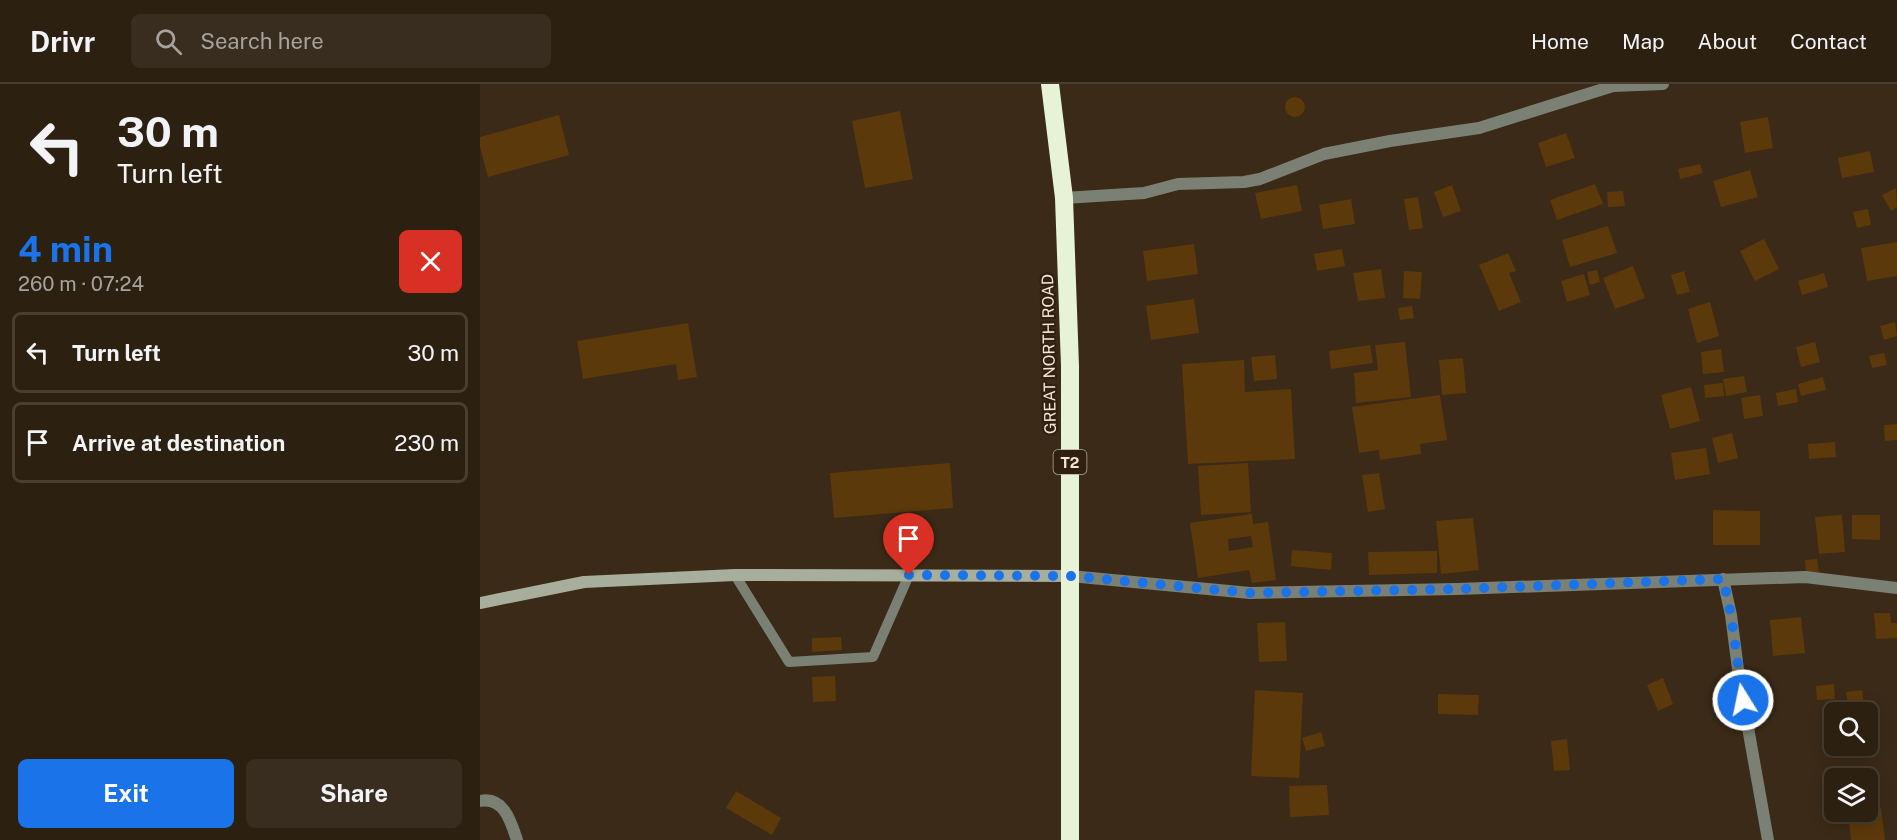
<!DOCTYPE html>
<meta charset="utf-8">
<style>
:root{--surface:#2c2011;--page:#382d1f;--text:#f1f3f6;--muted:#a6a39f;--line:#483e31;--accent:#1a73e8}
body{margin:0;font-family:"Public Sans",sans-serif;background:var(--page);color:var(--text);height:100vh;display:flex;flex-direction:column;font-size:22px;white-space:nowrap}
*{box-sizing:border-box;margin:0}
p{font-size:20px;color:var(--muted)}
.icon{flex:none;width:33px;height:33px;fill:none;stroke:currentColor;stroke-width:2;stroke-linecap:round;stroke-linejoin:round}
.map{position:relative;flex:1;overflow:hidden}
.side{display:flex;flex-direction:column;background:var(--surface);width:480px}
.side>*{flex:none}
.guide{background:#2c2011;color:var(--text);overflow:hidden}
.tools{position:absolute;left:1344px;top:618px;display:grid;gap:12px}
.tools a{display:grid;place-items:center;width:54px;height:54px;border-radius:9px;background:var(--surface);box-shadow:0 3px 15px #0003,0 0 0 2px var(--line);font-size:30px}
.pin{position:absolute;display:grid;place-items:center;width:51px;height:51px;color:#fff;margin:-62px -26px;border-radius:50% 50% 50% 0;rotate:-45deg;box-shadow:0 0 6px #0007}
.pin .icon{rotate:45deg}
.me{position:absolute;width:66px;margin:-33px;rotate:350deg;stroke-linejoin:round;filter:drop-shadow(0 0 4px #0008)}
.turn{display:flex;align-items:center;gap:21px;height:126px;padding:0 18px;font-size:27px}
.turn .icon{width:78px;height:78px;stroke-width:2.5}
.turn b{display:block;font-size:42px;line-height:51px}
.round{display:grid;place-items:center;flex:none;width:63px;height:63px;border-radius:9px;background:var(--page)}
.headline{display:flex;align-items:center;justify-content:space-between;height:102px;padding:0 18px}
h1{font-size:36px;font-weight:700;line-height:45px;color:var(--accent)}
.primary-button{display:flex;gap:12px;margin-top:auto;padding:12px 18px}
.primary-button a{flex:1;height:69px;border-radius:9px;background:var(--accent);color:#fff;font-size:24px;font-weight:700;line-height:69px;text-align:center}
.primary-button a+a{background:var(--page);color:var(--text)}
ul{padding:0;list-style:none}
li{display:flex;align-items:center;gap:18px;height:81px;margin:0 12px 9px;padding:0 6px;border:3px solid var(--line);border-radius:9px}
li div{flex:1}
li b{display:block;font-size:22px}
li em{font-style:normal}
header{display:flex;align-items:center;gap:36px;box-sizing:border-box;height:84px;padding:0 30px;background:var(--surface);border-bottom:2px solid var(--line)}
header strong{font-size:28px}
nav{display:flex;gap:33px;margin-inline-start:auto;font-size:21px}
.search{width:420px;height:54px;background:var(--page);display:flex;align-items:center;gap:15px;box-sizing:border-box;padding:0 21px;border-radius:9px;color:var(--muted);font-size:22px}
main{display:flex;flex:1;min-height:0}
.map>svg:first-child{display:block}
</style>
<header>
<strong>Drivr</strong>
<div class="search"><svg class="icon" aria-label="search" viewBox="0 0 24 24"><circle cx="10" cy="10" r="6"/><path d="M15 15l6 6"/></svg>Search here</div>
<nav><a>Home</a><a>Map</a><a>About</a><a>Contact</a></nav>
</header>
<main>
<section class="side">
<div class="guide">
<div class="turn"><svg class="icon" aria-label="left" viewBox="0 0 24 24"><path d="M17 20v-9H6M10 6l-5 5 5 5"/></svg><div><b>30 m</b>Turn left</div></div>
</div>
<div class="headline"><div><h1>4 min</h1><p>260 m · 07:24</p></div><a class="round" style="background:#d93025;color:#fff"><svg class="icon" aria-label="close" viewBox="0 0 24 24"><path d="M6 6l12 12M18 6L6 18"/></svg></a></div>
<ul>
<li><svg class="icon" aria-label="left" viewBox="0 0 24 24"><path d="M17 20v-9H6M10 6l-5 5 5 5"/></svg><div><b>Turn left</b></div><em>30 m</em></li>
<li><svg class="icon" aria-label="arrive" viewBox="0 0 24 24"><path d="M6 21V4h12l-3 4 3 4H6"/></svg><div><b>Arrive at destination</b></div><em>230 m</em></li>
</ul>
<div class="primary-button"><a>Exit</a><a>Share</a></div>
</section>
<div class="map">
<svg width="1417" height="756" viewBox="0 0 1417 756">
<rect width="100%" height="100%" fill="#3b2a17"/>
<g fill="#5c390a" fill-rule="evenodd">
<circle cx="815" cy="23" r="10"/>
<polygon points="420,27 433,95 385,104 372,37"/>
<polygon points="79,31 89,71 8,93 0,63 0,53"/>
<polygon points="1288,33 1293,64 1265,69 1260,38"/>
<polygon points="1086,49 1095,74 1066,83 1058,59"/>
<polygon points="1390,67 1394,88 1362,94 1358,74"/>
<polygon points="1220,80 1223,89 1200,95 1198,85"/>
<polygon points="1270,86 1278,113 1241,123 1233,97"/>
<polygon points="1115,100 1123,120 1077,136 1070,116"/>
<polygon points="817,101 822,127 781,135 775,109"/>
<polygon points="972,101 981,127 963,133 954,108"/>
<polygon points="1416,104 1417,123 1411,127 1402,111"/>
<polygon points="1143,107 1145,122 1128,123 1127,108"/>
<polygon points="938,113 943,144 929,146 924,115"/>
<polygon points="871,115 875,140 843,145 839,121"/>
<polygon points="1388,125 1391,141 1377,144 1373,128"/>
<polygon points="1128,142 1137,169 1090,183 1082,156"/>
<polygon points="1284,155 1299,185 1275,197 1260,167"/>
<polygon points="1417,158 1417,192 1387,197 1381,164"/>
<polygon points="714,160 718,190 667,197 663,167"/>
<polygon points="862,165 865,182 837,187 834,170"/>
<polygon points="1028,169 1036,187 1029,189 1041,218 1019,227 999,181"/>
<polygon points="1153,182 1165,214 1135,225 1123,194"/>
<polygon points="901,185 905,214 878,217 873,189"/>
<polygon points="1117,186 1120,198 1110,201 1107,188"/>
<polygon points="924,187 942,188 940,215 923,214"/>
<polygon points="1204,187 1210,208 1197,211 1191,191"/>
<polygon points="1344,189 1348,203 1322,211 1318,197"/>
<polygon points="1104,190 1110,211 1087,218 1081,197"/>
<polygon points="714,215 719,249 671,256 666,222"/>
<polygon points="1230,218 1239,252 1217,259 1208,225"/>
<polygon points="932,222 934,234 920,236 918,224"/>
<polygon points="1415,238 1417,252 1404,256 1400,242"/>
<polygon points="208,239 217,293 198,296 196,280 103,295 97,257"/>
<polygon points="925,258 931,313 876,319 874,289 898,286 895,261"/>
<polygon points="1335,258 1340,278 1321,283 1316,263"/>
<polygon points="890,261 893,279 851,285 849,267"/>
<polygon points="1241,265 1244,288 1223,290 1221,268"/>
<polygon points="1404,269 1407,281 1392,284 1389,272"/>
<polygon points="795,271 797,295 774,297 771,273"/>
<polygon points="983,274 986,309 962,311 959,276"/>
<polygon points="764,276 765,308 811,305 815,375 708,380 702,280"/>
<polygon points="1264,292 1267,308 1246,312 1243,295"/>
<polygon points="1343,293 1346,306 1321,312 1318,300"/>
<polygon points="1243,299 1244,312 1225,314 1224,301"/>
<polygon points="1211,303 1220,337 1190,345 1181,311"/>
<polygon points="1316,305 1318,318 1298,322 1296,309"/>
<polygon points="960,311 967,356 940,360 941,370 900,376 899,366 879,369 872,323"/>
<polygon points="1280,311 1283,332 1264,335 1261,314"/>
<polygon points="1417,340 1417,356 1405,357 1404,341"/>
<polygon points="1252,349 1258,374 1238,379 1232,354"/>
<polygon points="1355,358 1356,373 1329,375 1328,360"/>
<polygon points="1226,364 1230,390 1195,396 1191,369"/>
<polygon points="470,379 473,424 354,434 350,389"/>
<polygon points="768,379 771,428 721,431 718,382"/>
<polygon points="899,389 905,425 888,428 882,391"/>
<polygon points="1233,426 1280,427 1280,461 1233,461"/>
<path d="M772,430L773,440L788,438L796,496L772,499L769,486L718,494L710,439ZM771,452L773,463L749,467L748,455Z"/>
<polygon points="1362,431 1365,468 1339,470 1335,433"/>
<polygon points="1372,431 1400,431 1400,456 1372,455"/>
<polygon points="993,434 999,486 961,490 956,437"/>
<polygon points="812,466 852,469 851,486 811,482"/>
<polygon points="957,467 957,489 889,491 888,468"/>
<polygon points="1337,475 1339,488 1326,489 1325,476"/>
<polygon points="1394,529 1410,529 1411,539 1417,539 1417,554 1396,555"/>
<polygon points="1321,533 1325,569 1293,572 1290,536"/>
<polygon points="805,538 807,577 779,578 777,539"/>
<polygon points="361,553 362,566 332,568 332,554"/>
<polygon points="355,592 356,617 333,618 332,593"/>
<polygon points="1183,594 1193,620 1178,627 1167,601"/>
<polygon points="1354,600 1355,615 1337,616 1336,602"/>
<polygon points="775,606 823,609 819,694 771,692"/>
<polygon points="1382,606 1385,628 1369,628 1366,608"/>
<polygon points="958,610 999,611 998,631 958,630"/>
<polygon points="841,648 845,662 826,667 822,654"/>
<polygon points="1087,655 1090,686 1074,687 1071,657"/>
<polygon points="847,701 849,731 810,733 809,702"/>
<polygon points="256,707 301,734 292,751 246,724"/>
<polygon points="1401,724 1405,756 1371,756 1368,729 1388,728 1388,726"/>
</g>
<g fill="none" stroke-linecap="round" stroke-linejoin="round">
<polyline stroke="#7b8074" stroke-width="10" points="255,491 309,578 393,573 429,491"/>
<g stroke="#7b8074" stroke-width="12">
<polyline points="584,114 664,109 698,100 764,98 780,95 844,70 910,57 999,44 1133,2 1183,0"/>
<polyline points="590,492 770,509 977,505 1325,493 1417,504"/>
<polyline points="1243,495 1251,531 1259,593 1288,756"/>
<path d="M0,717C24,712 31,738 37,756"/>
</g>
<polyline stroke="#a7ae9c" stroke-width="12" points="0,519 104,498 255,491 590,492"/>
<polyline stroke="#e7f3d7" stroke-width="18" points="570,0 584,114 590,282 590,756"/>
</g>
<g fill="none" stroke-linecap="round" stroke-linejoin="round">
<polyline stroke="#1a73e8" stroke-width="10" stroke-dasharray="0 18" points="429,491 590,492 770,509 978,505 1243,495 1251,531 1263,616"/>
</g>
<g text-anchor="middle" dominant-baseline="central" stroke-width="4.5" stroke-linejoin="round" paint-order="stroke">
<rect fill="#30200e" stroke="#b8ab9e" stroke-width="1.5" x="573.5" y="366" width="33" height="24" rx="4.5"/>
<g font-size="15" font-weight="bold" fill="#f3e7dc">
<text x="590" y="378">T2</text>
</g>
<g font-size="16" fill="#f3e7dc" stroke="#30200e">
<text transform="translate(569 270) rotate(-91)">GREAT NORTH ROAD</text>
</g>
</g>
</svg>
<div class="tools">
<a><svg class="icon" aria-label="search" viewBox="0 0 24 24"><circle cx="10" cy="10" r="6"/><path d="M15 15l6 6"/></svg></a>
<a><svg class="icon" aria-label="layers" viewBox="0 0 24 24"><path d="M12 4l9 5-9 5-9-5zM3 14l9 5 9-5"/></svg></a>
</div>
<div class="pin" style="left:429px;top:491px;background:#d93025"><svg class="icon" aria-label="arrive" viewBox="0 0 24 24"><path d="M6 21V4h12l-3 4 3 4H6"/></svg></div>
<svg class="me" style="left:1263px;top:616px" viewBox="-20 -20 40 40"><circle r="17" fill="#1a73e8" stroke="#fff" stroke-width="3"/><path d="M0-11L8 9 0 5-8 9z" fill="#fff"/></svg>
</div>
</main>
